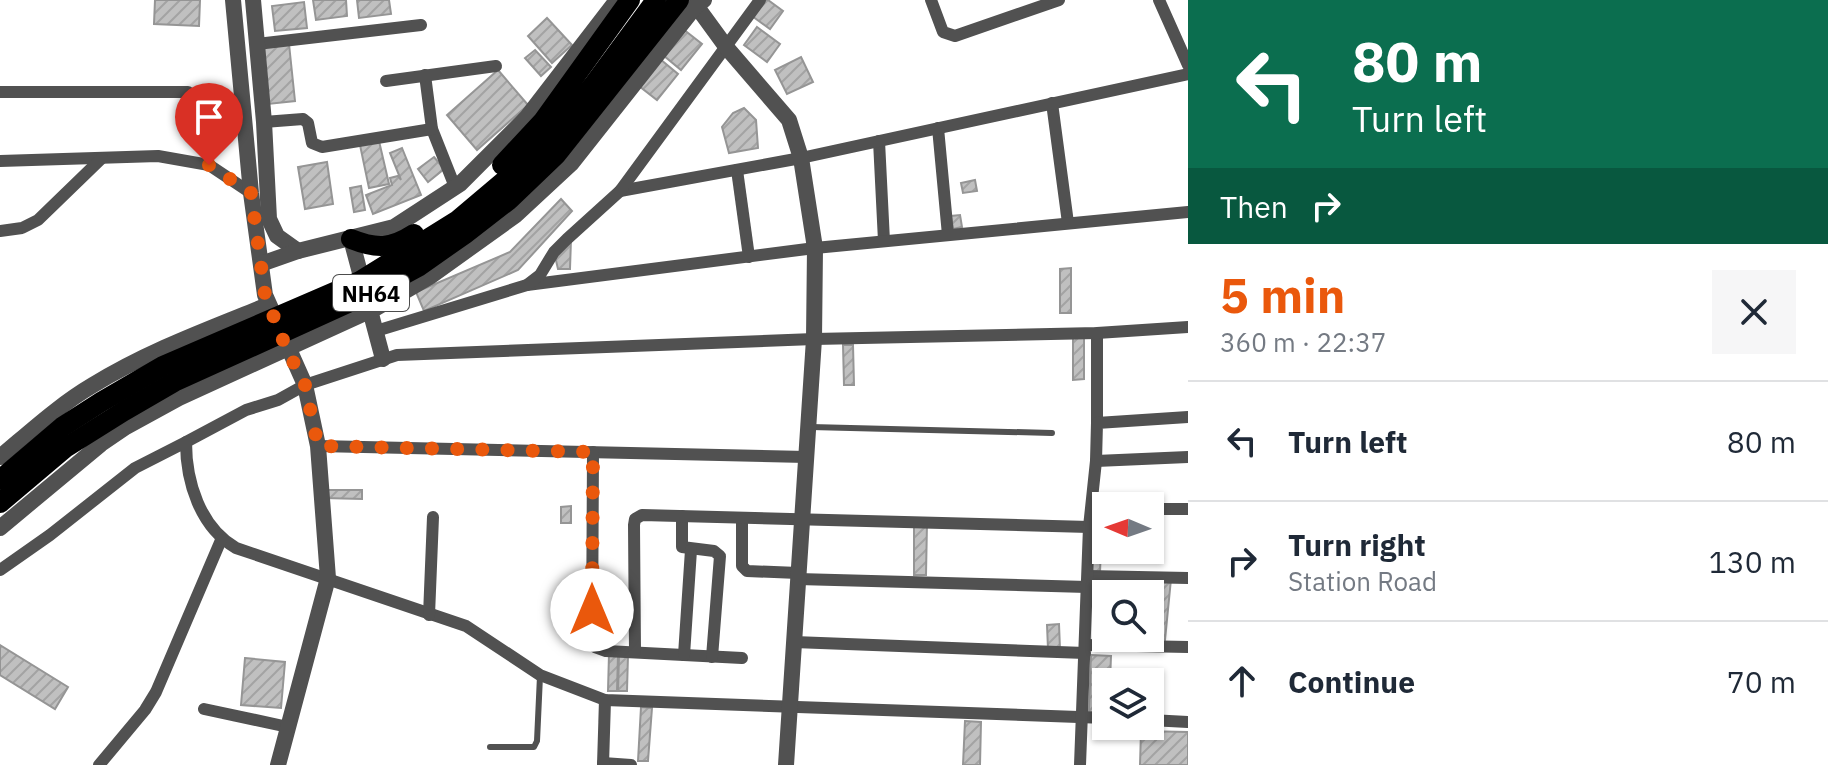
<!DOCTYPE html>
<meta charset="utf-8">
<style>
:root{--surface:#fff;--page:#f6f6f7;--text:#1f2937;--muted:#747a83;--line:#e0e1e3;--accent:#ea580c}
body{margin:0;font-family:"IBM Plex Sans",sans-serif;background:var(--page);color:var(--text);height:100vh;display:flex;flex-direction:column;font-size:30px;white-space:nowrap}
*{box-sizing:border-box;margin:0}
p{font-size:26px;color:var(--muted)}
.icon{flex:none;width:44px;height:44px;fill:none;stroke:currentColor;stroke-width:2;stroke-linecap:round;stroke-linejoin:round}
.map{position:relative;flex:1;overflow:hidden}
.side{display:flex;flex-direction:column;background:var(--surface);width:640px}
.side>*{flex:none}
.guide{background:#0b6e4f;color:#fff;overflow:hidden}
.needle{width:52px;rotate:272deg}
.fabs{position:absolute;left:1092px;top:492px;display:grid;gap:16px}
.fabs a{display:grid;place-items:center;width:72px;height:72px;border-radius:0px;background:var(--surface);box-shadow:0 2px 6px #0004;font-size:40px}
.pin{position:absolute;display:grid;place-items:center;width:68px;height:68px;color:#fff;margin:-82px -34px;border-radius:50% 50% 50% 0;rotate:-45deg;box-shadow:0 0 8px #0007}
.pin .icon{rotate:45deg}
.me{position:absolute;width:88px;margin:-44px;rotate:0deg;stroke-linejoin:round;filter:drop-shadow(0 0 6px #0008)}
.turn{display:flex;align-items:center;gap:28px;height:168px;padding:0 32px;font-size:36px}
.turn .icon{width:104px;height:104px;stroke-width:2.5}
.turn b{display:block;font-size:56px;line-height:68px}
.then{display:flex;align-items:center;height:76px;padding:0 32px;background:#0003;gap:16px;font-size:30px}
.round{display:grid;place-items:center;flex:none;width:84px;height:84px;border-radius:0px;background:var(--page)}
.head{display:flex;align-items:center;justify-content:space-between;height:136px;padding:0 32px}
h1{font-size:48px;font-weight:800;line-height:60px;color:var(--accent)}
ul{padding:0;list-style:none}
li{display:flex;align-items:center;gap:24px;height:120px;padding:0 32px;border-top:2px solid var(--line)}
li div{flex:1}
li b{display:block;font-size:30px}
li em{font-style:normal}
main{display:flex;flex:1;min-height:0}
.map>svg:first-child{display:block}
</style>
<main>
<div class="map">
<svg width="1188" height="765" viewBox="0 0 1188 765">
<defs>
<pattern id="building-hatch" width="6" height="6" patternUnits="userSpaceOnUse" patternTransform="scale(2)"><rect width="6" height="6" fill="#c0c0c0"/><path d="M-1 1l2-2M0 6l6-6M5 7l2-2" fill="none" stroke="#a3a3a3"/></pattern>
</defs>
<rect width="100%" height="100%" fill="#fff"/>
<g fill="url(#building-hatch)" stroke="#959595" stroke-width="2">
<polygon points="155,0 200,0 199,26 154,24"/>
<polygon points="313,0 346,0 347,16 316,20"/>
<polygon points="357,0 389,0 391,14 359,18"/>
<polygon points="763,0 768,0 783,11 770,29 752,16"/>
<polygon points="304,2 307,28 275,31 272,6"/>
<polygon points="547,18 572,45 552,63 528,36"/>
<polygon points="757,27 780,44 767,62 744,45"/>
<polygon points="683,29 702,44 681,70 663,55"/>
<polygon points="289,44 295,101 268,104 262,47"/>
<polygon points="535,50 551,67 541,76 525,58"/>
<polygon points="801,57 813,82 787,94 775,70"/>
<polygon points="660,59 678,74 657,100 639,86"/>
<polygon points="498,70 528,105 477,150 447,115"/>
<polygon points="744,108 756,120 758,148 729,153 722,127 733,113"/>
<polygon points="379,141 389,184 369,188 360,145"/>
<polygon points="402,148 421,195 373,214 366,195 392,185 390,178 398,176 401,180 390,153"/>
<polygon points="434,157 444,169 428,182 418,169"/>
<polygon points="327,162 333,204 305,209 298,167"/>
<polygon points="975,180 977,191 963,193 961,183"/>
<polygon points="361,186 365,210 354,212 350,188"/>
<polygon points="561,199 572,211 518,270 424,311 416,292 510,252"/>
<polygon points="960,215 962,227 953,229 951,216"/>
<polygon points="571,239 570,269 558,269 555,256"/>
<polygon points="1071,268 1071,313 1060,313 1060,269"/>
<polygon points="1073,335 1084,335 1084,379 1073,380"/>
<polygon points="843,345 853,345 854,385 844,385"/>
<polygon points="324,490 362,490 362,499 324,498"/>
<polygon points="571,506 571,523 561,523 561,507"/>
<polygon points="1093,516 1102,516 1100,573 1092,573"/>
<polygon points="914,523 927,523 926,575 914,575"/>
<polygon points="1140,579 1171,579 1165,640 1142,638 1150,638 1150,594 1139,594"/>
<polygon points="1059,624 1060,649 1048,649 1047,625"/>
<polygon points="0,645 68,687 55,709 0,675"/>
<polygon points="609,654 618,655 617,691 608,691"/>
<polygon points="619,655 628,655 627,691 618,691"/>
<polygon points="1091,655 1111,656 1110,682 1106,682 1106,713 1089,712"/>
<polygon points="245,658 285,662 281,708 241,705"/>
<polygon points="641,707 652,708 648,761 638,761"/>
<polygon points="965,721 981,722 980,765 963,765"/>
<polygon points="1141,731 1188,732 1188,765 1140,765"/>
</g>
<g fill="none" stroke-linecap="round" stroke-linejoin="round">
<g stroke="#515151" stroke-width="6">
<polyline points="811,427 1052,433"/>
<polyline points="490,747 534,747 537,741 540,676"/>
</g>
<g stroke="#515151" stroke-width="12">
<polyline points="931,0 943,32 955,36 1059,0"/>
<polyline points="1159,0 1188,65"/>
<polyline points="257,44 421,25"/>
<polyline points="425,75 432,129 455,187"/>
<polyline points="386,81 496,66"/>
<polyline points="0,92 188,92"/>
<polyline points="1052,103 1068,223"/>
<polyline points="264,122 303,119 308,123 312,143 322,147 432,129"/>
<polyline points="938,128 948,235"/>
<polyline points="879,141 884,241"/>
<polyline points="0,161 158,156 209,165 251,193"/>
<polyline points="737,170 749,257"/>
<polyline points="620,191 801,158 1188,74"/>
<polyline points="0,231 22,228 38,220 102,158"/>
<polyline points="527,285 815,248 1188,212"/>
<polyline points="376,331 527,285 540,275 554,252 567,239 620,191 760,0"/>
<polyline points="1097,423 1097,333"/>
<polyline points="186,442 246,410 278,400 305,385 397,355 814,339 1097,333 1188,327"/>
<polyline points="318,446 806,457"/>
<polyline points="593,452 592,642 595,647 606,651 742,658"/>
<polyline points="1096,461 1188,457"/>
<polyline points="1150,509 1188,509"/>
<polyline points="682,516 682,547 714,551 720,556 712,657"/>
<polyline points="742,519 742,566 747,571 798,573"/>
<path d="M0,570L50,535L135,468L186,442C186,482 200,527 236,548L466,626L540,675L605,700L1106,718"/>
<polyline points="1088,576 1188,578"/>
<polyline points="798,579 1087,587"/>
<polyline points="429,615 433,517"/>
<polyline points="794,642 1085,653"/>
<polyline points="1085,645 1188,647"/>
<polyline points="635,652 634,525 635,519 642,515 1089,527"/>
<polyline points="684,655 691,550"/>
<polyline points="204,709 288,727"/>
<polyline points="1150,720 1188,722"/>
<polyline points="603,763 631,765"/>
<polyline points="99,765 145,710 156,692 221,540"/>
<polyline points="603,765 605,700"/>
<polyline points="1080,765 1089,527 1096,461 1097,423 1188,417"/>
</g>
<g stroke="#515151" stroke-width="16">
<polyline points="233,0 251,193 265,295 305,385 318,446 328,578 278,765"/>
<polyline points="253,0 264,122 269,219 277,236 298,251"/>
<polyline points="692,0 727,48 789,120 801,158 815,248 814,339 786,765"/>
<polyline points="351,239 383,359"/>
<polyline points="261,264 298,251 394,227 460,184 527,117 617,0"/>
<path d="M0,457C30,432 59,405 93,385C148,351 209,329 268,305"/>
<polyline points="0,528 101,444 126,427 179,398 376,308 431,276 516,215 571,164 695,7 704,0"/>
</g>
<g stroke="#000" stroke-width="20">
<polyline points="502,165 543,121 630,0"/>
<path d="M351,239C376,249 391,249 414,234"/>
<polyline points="0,480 62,427 101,402 163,366 360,281 458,220 503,182 546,140 594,84 656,0"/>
<polyline points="0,503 65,448 124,411 174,382 368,294 418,267 465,234 509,200 556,155 679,0"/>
</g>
</g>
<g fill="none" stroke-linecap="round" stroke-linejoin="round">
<polyline stroke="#ea580c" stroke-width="14" stroke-dasharray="0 25.2" points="209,165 251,193 265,295 287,350 305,385 318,446 593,452 592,610"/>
</g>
<g text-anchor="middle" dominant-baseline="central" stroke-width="6" stroke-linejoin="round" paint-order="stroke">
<rect fill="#fff" stroke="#4c4c4c" stroke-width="2" x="333" y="275" width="76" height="36" rx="6"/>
<g font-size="22" font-weight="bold" fill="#000">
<text x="371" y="293">NH64</text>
</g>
</g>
</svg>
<div class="fabs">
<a><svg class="needle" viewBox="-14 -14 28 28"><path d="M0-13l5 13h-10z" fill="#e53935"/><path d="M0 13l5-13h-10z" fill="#747a83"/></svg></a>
<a><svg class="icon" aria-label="search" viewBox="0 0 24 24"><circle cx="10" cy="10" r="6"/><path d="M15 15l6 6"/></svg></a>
<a><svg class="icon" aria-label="layers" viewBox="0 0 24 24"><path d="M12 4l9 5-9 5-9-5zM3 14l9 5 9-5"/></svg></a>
</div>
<div class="pin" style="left:209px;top:165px;background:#d93025"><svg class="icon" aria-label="arrive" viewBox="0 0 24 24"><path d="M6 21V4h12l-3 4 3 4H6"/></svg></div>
<svg class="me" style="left:592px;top:610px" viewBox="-20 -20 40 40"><circle r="19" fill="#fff"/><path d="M0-13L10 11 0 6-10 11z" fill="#ea580c"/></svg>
</div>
<section class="side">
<div class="guide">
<div class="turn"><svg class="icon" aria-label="left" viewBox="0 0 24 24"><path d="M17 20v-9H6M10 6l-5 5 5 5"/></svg><div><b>80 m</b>Turn left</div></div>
<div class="then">Then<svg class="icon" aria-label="right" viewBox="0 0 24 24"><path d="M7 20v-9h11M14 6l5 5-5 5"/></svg></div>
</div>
<div class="head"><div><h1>5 min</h1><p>360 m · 22:37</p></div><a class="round"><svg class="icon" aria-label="close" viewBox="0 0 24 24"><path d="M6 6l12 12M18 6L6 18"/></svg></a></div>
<ul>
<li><svg class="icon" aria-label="left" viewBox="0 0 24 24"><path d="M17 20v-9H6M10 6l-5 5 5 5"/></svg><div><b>Turn left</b></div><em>80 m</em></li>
<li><svg class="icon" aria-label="right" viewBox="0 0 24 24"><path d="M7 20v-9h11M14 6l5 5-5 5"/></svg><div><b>Turn right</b><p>Station Road</p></div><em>130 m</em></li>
<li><svg class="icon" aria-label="ahead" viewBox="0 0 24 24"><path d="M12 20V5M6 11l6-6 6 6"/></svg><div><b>Continue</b></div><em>70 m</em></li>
</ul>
</section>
</main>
